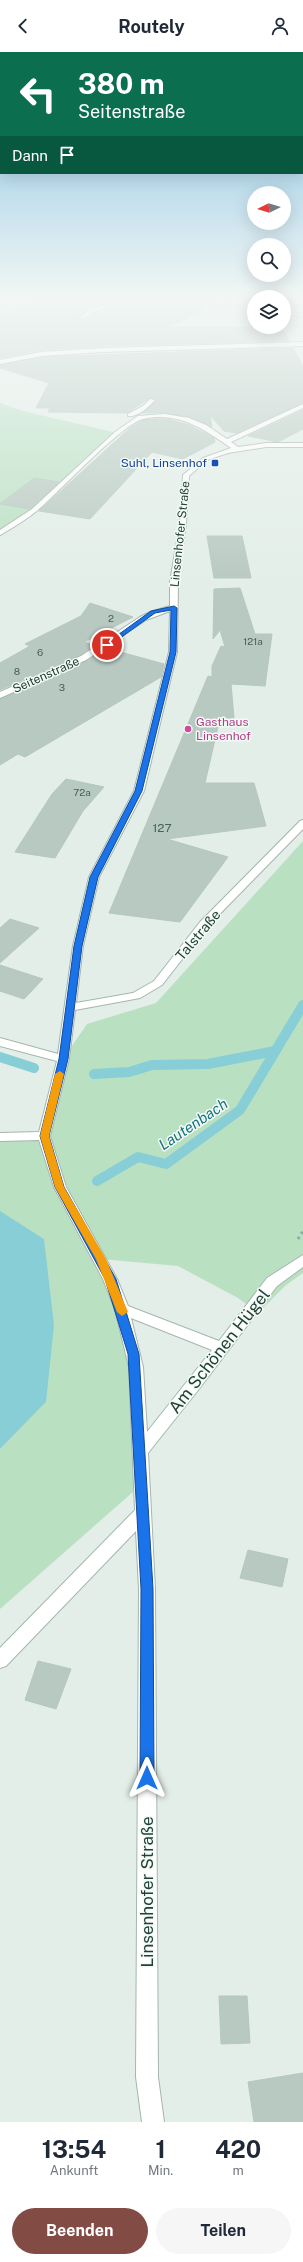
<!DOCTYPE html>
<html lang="de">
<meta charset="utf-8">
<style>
:root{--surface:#fff;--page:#f6f6f7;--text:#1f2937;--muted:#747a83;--accent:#824b44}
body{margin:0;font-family:"Public Sans",sans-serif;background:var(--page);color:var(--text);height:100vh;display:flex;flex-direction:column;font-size:15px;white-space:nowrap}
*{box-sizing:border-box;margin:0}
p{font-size:13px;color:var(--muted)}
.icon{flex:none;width:22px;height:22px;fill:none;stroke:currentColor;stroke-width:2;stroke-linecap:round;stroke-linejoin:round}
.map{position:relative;height:2070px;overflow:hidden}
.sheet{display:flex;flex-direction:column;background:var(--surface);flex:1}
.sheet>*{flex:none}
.top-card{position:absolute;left:0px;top:0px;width:303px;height:122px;box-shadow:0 4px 16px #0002;background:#0b6e4f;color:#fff;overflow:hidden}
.needle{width:26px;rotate:265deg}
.fabs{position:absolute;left:247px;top:134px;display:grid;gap:8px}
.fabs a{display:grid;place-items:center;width:44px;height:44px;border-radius:50%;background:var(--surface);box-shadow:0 4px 16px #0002;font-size:20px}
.pin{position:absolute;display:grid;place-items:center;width:34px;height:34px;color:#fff;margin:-17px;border:2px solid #fff;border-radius:50%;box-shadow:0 1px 4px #0007}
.me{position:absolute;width:44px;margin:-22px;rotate:0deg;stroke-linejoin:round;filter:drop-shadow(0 0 3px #0008)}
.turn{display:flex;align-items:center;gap:14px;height:84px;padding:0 12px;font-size:18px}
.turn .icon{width:52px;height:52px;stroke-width:2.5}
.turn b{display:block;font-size:28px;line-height:34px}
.then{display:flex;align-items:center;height:38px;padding:0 12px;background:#0003;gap:8px;font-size:15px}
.eta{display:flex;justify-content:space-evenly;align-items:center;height:68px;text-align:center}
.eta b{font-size:24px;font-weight:700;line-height:28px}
.primary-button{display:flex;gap:8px;margin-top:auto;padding:8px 12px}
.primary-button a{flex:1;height:46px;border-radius:24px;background:var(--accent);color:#fff;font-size:16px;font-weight:700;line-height:46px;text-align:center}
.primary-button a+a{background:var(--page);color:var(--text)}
header{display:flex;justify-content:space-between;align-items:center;height:52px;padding:0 12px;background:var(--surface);font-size:18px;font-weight:700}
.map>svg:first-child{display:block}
</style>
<header><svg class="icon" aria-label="back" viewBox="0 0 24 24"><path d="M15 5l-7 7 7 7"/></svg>Routely<svg class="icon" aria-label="person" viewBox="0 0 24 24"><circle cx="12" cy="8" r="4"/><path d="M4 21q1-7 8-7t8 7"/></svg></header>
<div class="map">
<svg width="303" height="2070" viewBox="0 0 303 2070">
<rect width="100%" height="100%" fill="#e3eee8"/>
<g fill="#bae0c2">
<polygon points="0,351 23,359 117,381 34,458 0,481"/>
<polygon points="303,789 303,1221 285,1234 258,1261 238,1246 178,1214 101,1207 134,1302 142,1432 0,1557 0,1397 46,1350 44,1187 0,1160 0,1085 44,1084 63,1007 87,972 156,951"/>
</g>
<polygon fill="#87ced6" points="0,1159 44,1187 54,1273 46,1350 0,1397"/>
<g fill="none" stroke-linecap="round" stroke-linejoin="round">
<g stroke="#87ced6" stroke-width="10">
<polyline points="0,1005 34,1016"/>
<polyline points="94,1022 129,1020 152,1013 208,1012 275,999"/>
<polyline points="97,1129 138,1105 166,1112 240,1058 303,953"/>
</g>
</g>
<g fill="#b8c9c1" stroke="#b4c8bf">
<polygon points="52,246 124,246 91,256 78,266 83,268 97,260 141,246 178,246 206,252 195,256 205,258 167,275 281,275 289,289 104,294 41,298 0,306 0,261"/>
<polygon points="293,296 303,314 303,351 236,381 224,379 210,363 212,375 189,365 165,361 142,361 156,349 155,347 150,346 127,361 48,360 50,356 36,356 49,331 0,316 0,313 41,305"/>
<polygon points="303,358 303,377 278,390 248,384"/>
<polygon points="156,367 168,367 189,373 214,386 215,390 183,407 152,400 90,467 39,459 130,376 143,368"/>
<polygon points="34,426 59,430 29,457 0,452"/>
<polygon points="207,484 242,484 251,526 214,526"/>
<polygon points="240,536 255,582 272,582 265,634 231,632 234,666 220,666 205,731 254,731 266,774 167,787 228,805 180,870 109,861 208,624 212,625 212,614 221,594 225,595 220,578 213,587 214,537"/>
<polygon points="90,551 133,565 84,590 95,593 80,603 0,638 0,611 30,594 25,592 81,564"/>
<polygon points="106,596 164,612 161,625 25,705 18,702 0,713 0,647 87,609"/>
<polygon points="66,727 104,735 83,759 55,806 15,800 52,742"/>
<polygon points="10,867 39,876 0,911 0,876"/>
<polygon points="0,913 43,927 24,947 0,939"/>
<polygon points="248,1498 288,1507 282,1535 240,1526"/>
<polygon points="38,1609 71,1617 56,1657 25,1648"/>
<polygon points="219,1944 247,1944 250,1991 221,1992"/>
<polygon points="303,2021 303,2070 254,2070 248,2030"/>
</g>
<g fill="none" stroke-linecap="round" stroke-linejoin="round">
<defs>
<g id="minor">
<polygon points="131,246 140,246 96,259 83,267 79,266 92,257"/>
<polygon points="179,246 193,246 254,256 254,258"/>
<polygon points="284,260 303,262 303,264 284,262"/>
<polygon points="303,290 303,294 104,300 41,304 0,312 0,308 41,300 104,296"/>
<path d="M150,347L155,348C149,355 138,365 128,364V362L143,354Z"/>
<path d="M303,352V356L231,390L238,395L266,391H303V395H266L228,401L207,408L189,424L186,471L178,530L177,600L144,739L99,825L83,894L76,951L133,941L154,929L200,870L300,769L303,768V777L208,874L162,933L140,946L75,958L69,1007L50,1084L66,1135L117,1227L128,1254L219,1289L267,1226L303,1203V1215L277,1234L199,1337L148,1401L155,1537L158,2025L164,2070H142L136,2025L139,1537L136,1479L6,1614L0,1616V1596L135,1458L129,1315L115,1257L103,1227L54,1135L39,1088L0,1089V1081L39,1080L57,1009L0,994V986L58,1002L73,894L89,825L134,739L169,600L170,559L146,568L86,608L0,646V640L81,604L140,565L150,560L170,554V530L180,471L183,423L203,406L231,396C204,377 178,359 143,367C123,371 57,442 38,458C27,467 14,475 2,482L0,483V478L32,457L115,380L138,364L165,362L189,366L206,373L227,387ZM131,1266L212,1298L147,1380L143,1315Z"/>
</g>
</defs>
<use href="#minor" stroke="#a5b6af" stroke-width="2"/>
<polyline stroke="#81b3a1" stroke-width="3" stroke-dasharray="2.5 3.5" stroke-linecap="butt" points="298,1187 303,1179"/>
<use href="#minor" fill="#fff" fill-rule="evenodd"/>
</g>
<linearGradient id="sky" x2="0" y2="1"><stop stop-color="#81bee1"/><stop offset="0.46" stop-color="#f2f7f5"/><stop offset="1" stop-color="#f2f7f5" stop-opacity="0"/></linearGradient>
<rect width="303" height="536" fill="url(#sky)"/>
<polygon fill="#1a73e8" stroke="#114b97" points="174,554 177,556 176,600 142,739 98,825 82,894 68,1007 49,1084 64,1135 116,1227 139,1302 153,1537 154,1726 152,1731 147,1733 142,1731 140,1726 141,1537 128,1302 105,1227 55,1135 40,1084 59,1007 74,894 90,825 135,739 170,600 171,558 155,561 109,594 104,593 151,559"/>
<polygon fill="#f59e0b" points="60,1019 64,1022 49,1084 64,1135 106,1207 128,1260 122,1264 117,1260 96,1207 55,1135 40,1084 55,1022"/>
<rect fill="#1a4fb4" stroke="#f3faf6" stroke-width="1.5" x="211" y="407" width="8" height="8" rx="2"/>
<circle fill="#d1479c" stroke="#f3faf6" stroke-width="1.5" cx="188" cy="677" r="4"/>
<g text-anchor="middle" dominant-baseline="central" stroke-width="3" stroke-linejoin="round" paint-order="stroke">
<g font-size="10" fill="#476259">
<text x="111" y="566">2</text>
<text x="253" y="589">121a</text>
<text x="40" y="600">6</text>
<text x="17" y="619">8</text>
<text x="62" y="635">3</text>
<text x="82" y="740">72a</text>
</g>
<g font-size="12" fill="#164399" stroke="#f3faf6" text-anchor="end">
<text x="207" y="411">Suhl, Linsenhof</text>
</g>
<g font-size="12" fill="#214036" stroke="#f3faf6">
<text transform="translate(180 482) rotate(-84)">Linsenhofer Straße</text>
<text transform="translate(46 623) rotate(-24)">Seitenstraße</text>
</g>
<g font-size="12" fill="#b23c85" stroke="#f3faf6" text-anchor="start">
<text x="196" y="670">Gasthaus<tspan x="196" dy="14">Linsenhof</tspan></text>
</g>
<g font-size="12" fill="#476259">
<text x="162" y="776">127</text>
</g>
<g font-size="14" fill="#214036" stroke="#f3faf6">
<text transform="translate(198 883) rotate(-50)">Talstraße</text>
</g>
<g font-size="15" font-style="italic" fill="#177480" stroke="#f3faf6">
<text transform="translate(193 1072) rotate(-34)">Lautenbach</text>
</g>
<g font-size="17" fill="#214036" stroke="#f3faf6">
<text transform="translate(219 1299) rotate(-52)">Am Schönen Hügel</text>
<text transform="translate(147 1840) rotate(-90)">Linsenhofer Straße</text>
</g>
</g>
</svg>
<div class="fabs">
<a><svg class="needle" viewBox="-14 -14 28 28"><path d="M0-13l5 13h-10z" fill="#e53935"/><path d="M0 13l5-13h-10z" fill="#747a83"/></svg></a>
<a><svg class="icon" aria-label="search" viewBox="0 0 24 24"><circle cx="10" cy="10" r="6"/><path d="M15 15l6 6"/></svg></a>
<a><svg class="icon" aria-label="layers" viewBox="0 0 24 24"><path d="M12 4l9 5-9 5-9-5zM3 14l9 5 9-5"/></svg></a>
</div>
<div class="pin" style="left:107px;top:593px;background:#d93025"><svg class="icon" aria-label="arrive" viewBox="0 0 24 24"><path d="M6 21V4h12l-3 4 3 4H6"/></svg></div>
<svg class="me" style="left:147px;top:1726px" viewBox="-20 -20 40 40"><path d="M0-17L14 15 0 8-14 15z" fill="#1a73e8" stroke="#fff" stroke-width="4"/></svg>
<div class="top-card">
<div class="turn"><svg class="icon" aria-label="left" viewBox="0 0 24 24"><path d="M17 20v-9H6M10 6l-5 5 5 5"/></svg><div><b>380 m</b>Seitenstraße</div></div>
<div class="then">Dann<svg class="icon" aria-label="arrive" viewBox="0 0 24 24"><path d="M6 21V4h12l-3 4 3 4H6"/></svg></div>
</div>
</div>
<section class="sheet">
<div class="eta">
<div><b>13:54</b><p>Ankunft</p></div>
<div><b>1</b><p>Min.</p></div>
<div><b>420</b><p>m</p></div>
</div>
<div class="primary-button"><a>Beenden</a><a>Teilen</a></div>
</section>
